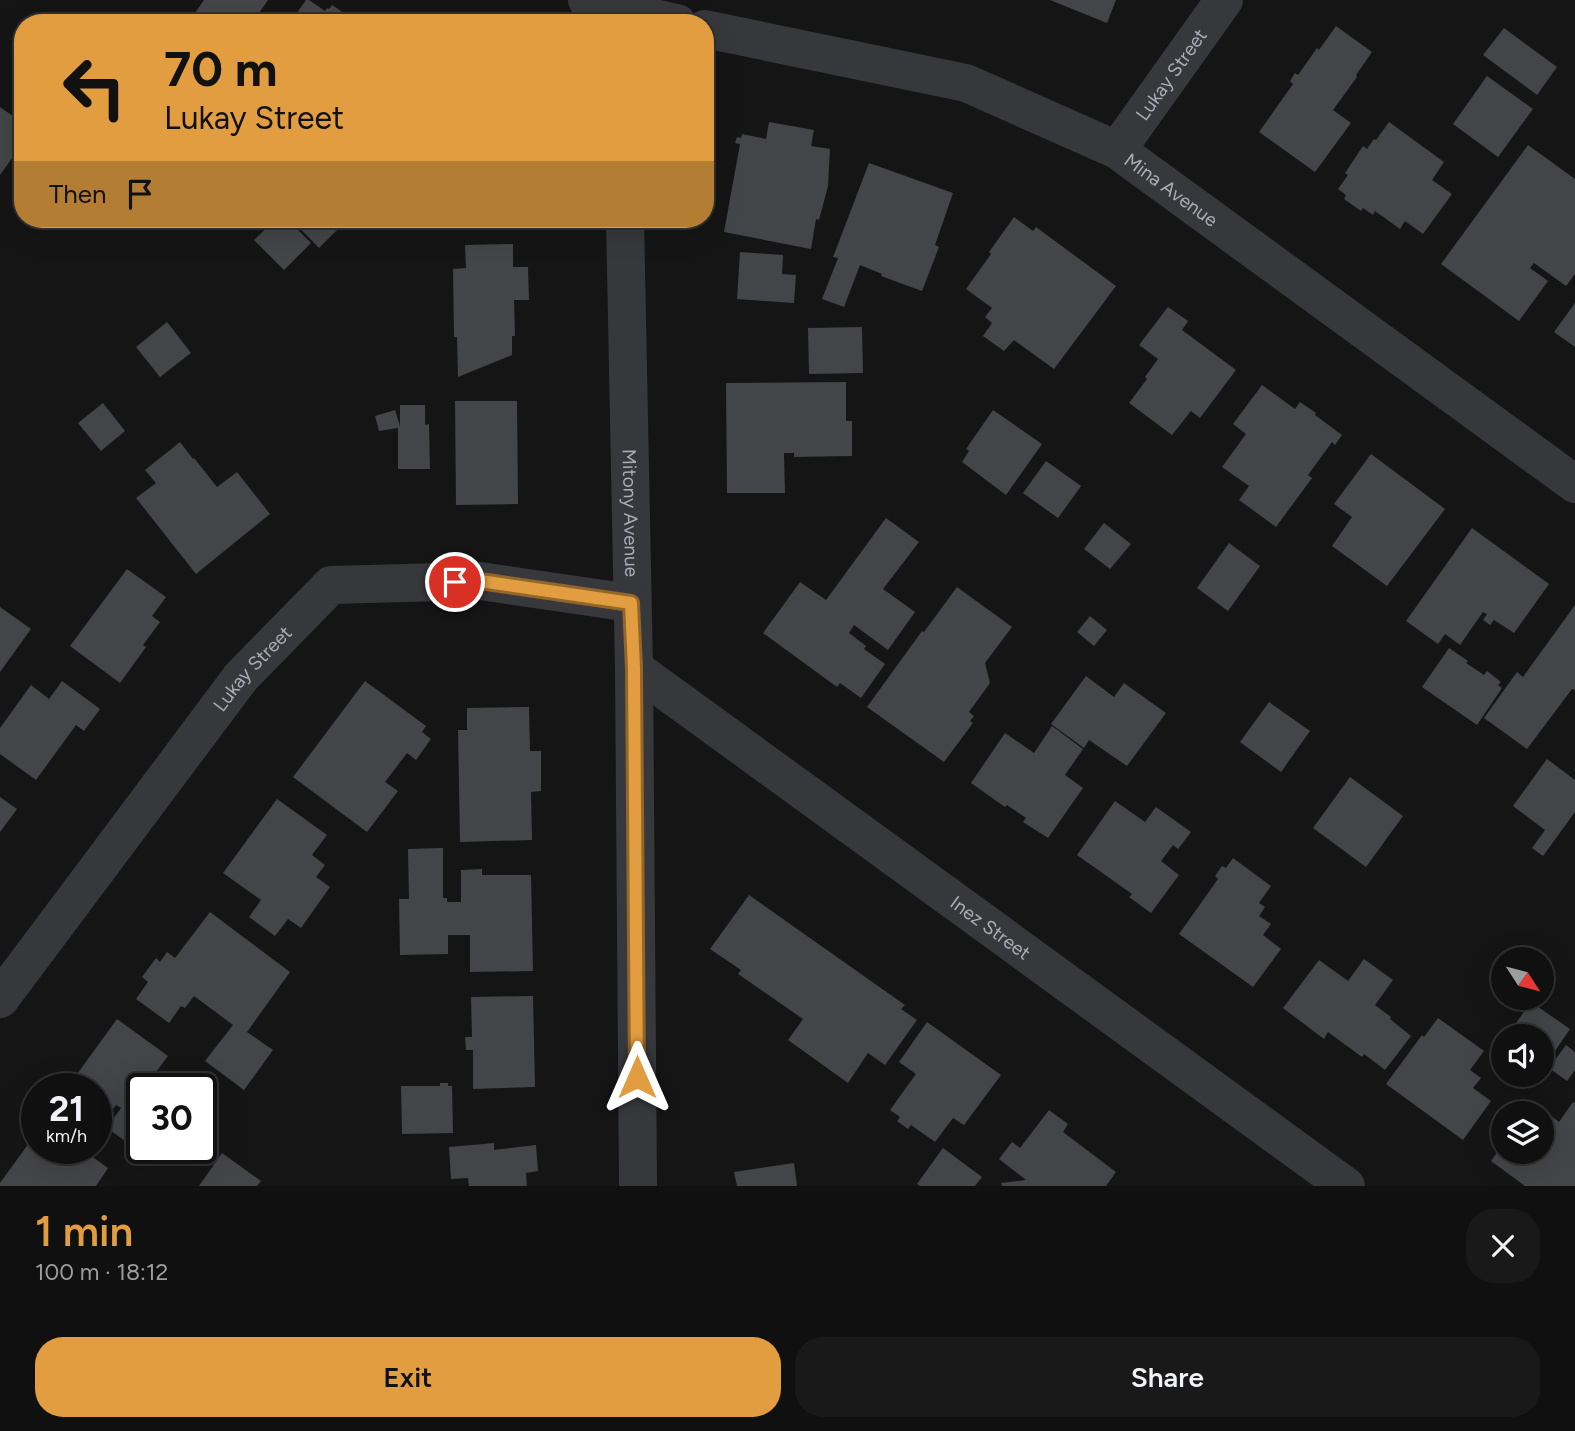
<!DOCTYPE html>
<meta charset="utf-8">
<style>
:root{--surface:#101010;--page:#191919;--text:#f1f3f6;--muted:#9c9d9f;--line:#303030;--accent:#e29d41}
body{margin:0;font-family:Figtree,sans-serif;background:var(--page);color:var(--text);height:100vh;display:flex;flex-direction:column;font-size:26px;white-space:nowrap}
*{box-sizing:border-box;margin:0}
p{font-size:23px;color:var(--muted)}
.icon{flex:none;width:38px;height:38px;fill:none;stroke:currentColor;stroke-width:2;stroke-linecap:round;stroke-linejoin:round}
.map{position:relative;height:1186px;overflow:hidden}
.panel{display:flex;flex-direction:column;background:var(--surface);flex:1}
.panel>*{flex:none}
.top-card{position:absolute;left:14px;top:14px;width:700px;height:214px;border-radius:28px;box-shadow:0 7px 28px #0002,0 0 0 2px var(--line);background:#e29d41;color:#111;overflow:hidden}
.needle{width:46px;rotate:126deg}
.controls{position:absolute;left:1491px;top:947px;display:grid;gap:14px}
.controls a{display:grid;place-items:center;width:63px;height:63px;border-radius:50%;background:var(--surface);box-shadow:0 7px 28px #0002,0 0 0 2px var(--line);font-size:35px}
.speed{position:absolute;left:21px;top:1073px;display:flex;gap:14px;font-size:35px;font-weight:700;text-align:center}
.speed>*{display:grid;place-content:center;width:91px;height:91px;border-radius:50%;background:var(--surface);box-shadow:0 7px 28px #0002,0 0 0 2px var(--line);line-height:1}
.speed small{font-size:18px;font-weight:400}
.speed .limit{border:4px solid #111;border-radius:10px;background:#fff;color:#111}
.pin{position:absolute;display:grid;place-items:center;width:60px;height:60px;color:#fff;margin:-30px;border:4px solid #fff;border-radius:50%;box-shadow:0 2px 7px #0007}
.me{position:absolute;width:77px;margin:-38px;rotate:0deg;stroke-linejoin:round;filter:drop-shadow(0 0 5px #0008)}
.turn{display:flex;align-items:center;gap:24px;height:147px;padding:0 35px;font-size:32px}
.turn .icon{width:91px;height:91px;stroke-width:2.5}
.turn b{display:block;font-size:49px;line-height:60px}
.then{display:flex;align-items:center;height:66px;padding:0 35px;background:#0003;gap:14px;font-size:26px}
.round{display:grid;place-items:center;flex:none;width:74px;height:74px;border-radius:28px;background:var(--page)}
.summary{display:flex;align-items:center;justify-content:space-between;height:119px;padding:0 35px}
h1{font-size:42px;font-weight:600;line-height:52px;color:var(--accent)}
.cta{display:flex;gap:14px;margin-top:auto;padding:14px 35px}
.cta a{flex:1;height:80px;border-radius:28px;background:var(--accent);color:#111;font-size:28px;font-weight:600;line-height:80px;text-align:center}
.cta a+a{background:var(--page);color:var(--text)}
.map>svg:first-child{display:block}
</style>
<div class="map">
<svg width="1575" height="1186" viewBox="0 0 1575 1186">
<rect width="100%" height="100%" fill="#151516"/>
<g fill="#444549">
<polygon points="204,0 268,0 252,23 188,23"/>
<polygon points="306,0 309,0 325,11 327,8 329,9 332,5 356,21 356,19 361,23 290,23"/>
<polygon points="1050,0 1116,0 1107,23"/>
<polygon points="1336,26 1372,52 1356,75 1357,77 1333,110 1351,123 1315,172 1259,132 1293,84 1290,81 1295,73 1298,75 1317,48 1319,50"/>
<polygon points="1504,28 1557,67 1537,95 1483,55"/>
<polygon points="1487,76 1533,109 1498,157 1453,124"/>
<polygon points="0,107 23,123 23,143 0,175"/>
<polygon points="769,122 814,130 811,146 830,149 828,186 819,220 816,219 811,249 724,232 740,144 735,143 737,137 741,138 742,134 766,139"/>
<polygon points="1389,122 1444,162 1432,180 1452,194 1423,234 1405,221 1400,229 1375,211 1373,215 1363,208 1361,211 1344,199 1346,195 1338,189 1348,175 1345,173 1363,146 1367,149 1374,139 1376,140"/>
<polygon points="1528,145 1575,179 1575,274 1566,286 1534,263 1530,268 1548,281 1519,321 1441,264"/>
<polygon points="869,163 953,193 935,245 939,247 922,291 881,276 882,274 860,265 844,307 822,299 838,258 833,257"/>
<polygon points="1014,217 1033,231 1036,227 1116,286 1054,369 1014,340 1004,351 983,336 992,323 985,317 992,308 966,289 991,254 989,252"/>
<polygon points="276,219 287,219 311,243 284,270 254,240"/>
<polygon points="291,219 348,219 319,248"/>
<polygon points="513,244 513,267 528,267 529,300 514,300 515,336 512,336 512,355 458,377 457,337 454,337 453,269 466,268 465,245"/>
<polygon points="740,252 783,255 782,274 796,275 794,303 737,299"/>
<polygon points="1575,303 1575,347 1554,332"/>
<polygon points="1168,307 1188,321 1182,330 1236,370 1200,418 1191,411 1172,435 1129,403 1147,379 1145,377 1158,359 1139,345"/>
<polygon points="167,322 191,353 160,377 136,347"/>
<polygon points="862,327 863,373 809,374 808,328"/>
<polygon points="846,382 846,421 852,421 852,456 794,457 794,453 784,453 785,493 727,493 726,383"/>
<polygon points="1262,385 1295,409 1300,402 1316,413 1315,415 1342,435 1335,445 1332,442 1308,475 1312,478 1276,527 1239,500 1249,486 1222,467 1246,434 1233,424"/>
<polygon points="455,401 517,401 518,504 456,505"/>
<polygon points="103,403 125,431 101,451 78,423"/>
<polygon points="400,405 425,405 425,425 429,424 430,469 398,469 398,428 379,431 375,416 395,410 400,426"/>
<polygon points="993,410 1042,444 1006,495 962,462 969,451 966,449"/>
<polygon points="180,442 193,459 194,458 217,487 237,472 270,514 196,574 136,498 156,483 145,470"/>
<polygon points="1371,454 1445,509 1387,586 1332,546 1352,517 1334,504"/>
<polygon points="1046,461 1081,486 1058,518 1023,493"/>
<polygon points="886,518 919,542 883,589 915,612 888,650 854,625 849,633 866,646 864,649 885,664 861,698 840,683 837,687 763,633 800,582 826,600"/>
<polygon points="1104,523 1131,544 1110,569 1084,549"/>
<polygon points="1472,528 1549,584 1514,633 1494,620 1490,625 1483,620 1487,614 1483,612 1460,645 1445,634 1438,644 1406,621"/>
<polygon points="1229,543 1260,566 1228,611 1197,588"/>
<polygon points="127,569 166,597 152,616 160,622 143,645 146,647 120,683 70,646"/>
<polygon points="957,587 1012,627 985,663 990,683 969,712 974,716 970,721 973,723 944,762 867,707 922,631 924,632"/>
<polygon points="1575,605 1575,690 1572,689 1527,749 1484,718 1517,672 1523,677"/>
<polygon points="0,607 31,629 0,672"/>
<polygon points="1090,616 1107,630 1094,646 1077,632"/>
<polygon points="1449,648 1468,661 1466,663 1484,675 1487,671 1501,682 1498,685 1502,688 1477,725 1422,687"/>
<polygon points="1086,676 1114,697 1124,683 1166,713 1127,766 1089,740 1084,748 1051,724"/>
<polygon points="62,681 100,709 84,731 76,725 36,780 0,754 0,728 31,685 49,699"/>
<polygon points="365,681 426,726 422,732 431,739 416,760 407,753 385,782 398,791 367,832 293,777"/>
<polygon points="1269,702 1310,731 1281,772 1240,742"/>
<polygon points="529,707 530,751 541,751 541,791 531,792 532,840 460,842 458,730 467,730 467,708"/>
<polygon points="1052,726 1083,749 1065,775 1083,788 1048,838 1023,822 1026,818 1007,805 1005,807 971,783 1005,733 1034,753"/>
<polygon points="1547,759 1575,780 1575,812 1543,856 1532,848 1545,830 1513,806"/>
<polygon points="1350,777 1403,816 1366,867 1313,828"/>
<polygon points="0,797 17,809 0,832"/>
<polygon points="277,799 327,835 312,855 325,865 316,877 330,887 301,928 288,919 275,936 249,917 261,900 223,873"/>
<polygon points="1115,801 1145,822 1156,807 1191,832 1178,849 1173,845 1161,861 1179,875 1151,913 1129,897 1132,894 1077,855"/>
<polygon points="443,848 443,898 447,898 447,902 461,902 461,870 482,869 482,875 531,875 533,971 470,972 470,935 448,935 448,954 400,955 399,899 409,899 408,849"/>
<polygon points="1233,858 1271,886 1259,903 1265,907 1259,916 1271,924 1263,935 1281,949 1253,987 1179,934 1218,879 1215,876 1222,866 1226,868"/>
<polygon points="749,895 905,1005 901,1009 917,1020 885,1065 868,1053 848,1083 788,1040 803,1019 738,974 741,970 710,949"/>
<polygon points="210,912 290,972 247,1032 273,1050 244,1090 205,1061 233,1025 194,996 185,1008 181,1006 169,1023 136,999 148,982 142,977 156,958 160,962 167,952 175,958"/>
<polygon points="1364,959 1393,980 1375,1005 1391,1017 1390,1019 1411,1036 1385,1070 1364,1054 1362,1057 1328,1032 1324,1039 1283,1008 1319,960 1348,981"/>
<polygon points="533,996 535,1087 473,1089 473,1050 466,1050 465,1037 472,1037 471,997"/>
<polygon points="1531,1002 1570,1029 1542,1070 1542,1036 1507,1036"/>
<polygon points="1438,1018 1484,1051 1470,1070 1481,1078 1473,1088 1491,1101 1463,1140 1386,1084 1422,1035 1424,1037"/>
<polygon points="117,1019 168,1056 144,1088 142,1088 142,1147 139,1151 107,1128 121,1108 116,1105 103,1123 96,1118 96,1088 67,1088"/>
<polygon points="927,1022 1001,1075 964,1125 953,1118 935,1142 911,1125 908,1129 897,1121 900,1117 890,1110 916,1074 899,1062"/>
<polygon points="1566,1045 1575,1052 1575,1070 1567,1081 1549,1068"/>
<polygon points="440,1083 448,1083 448,1086 452,1086 453,1133 402,1134 401,1086 440,1086"/>
<polygon points="1573,1102 1575,1103 1575,1186 1525,1186 1491,1161 1503,1144 1503,1152 1542,1152 1542,1113 1526,1113 1533,1103 1559,1122"/>
<polygon points="1049,1110 1068,1124 1063,1132 1116,1172 1106,1186 1002,1186 1001,1183 1026,1180 999,1159 1012,1142 1020,1148"/>
<polygon points="37,1132 37,1148 80,1148 108,1168 96,1186 0,1186 0,1183"/>
<polygon points="494,1143 494,1150 536,1145 538,1171 526,1173 527,1186 469,1186 468,1178 451,1179 449,1147"/>
<polygon points="943,1148 982,1177 975,1186 920,1186 917,1184"/>
<polygon points="222,1153 261,1181 257,1186 199,1186"/>
<polygon points="794,1163 797,1186 737,1186 734,1172"/>
</g>
<g fill="none" stroke-linecap="round" stroke-linejoin="round">
<g stroke="#36383b" stroke-width="38">
<polyline points="587,0 621,11 677,23"/>
<path id="s1" d="M705,29L966,83L1117,150L1575,484"/>
<path id="s2" d="M1117,150L1224,0"/>
<path id="s3" d="M625,219L634,668L638,1186"/>
<path id="s4" d="M634,668L1346,1186"/>
<path id="s5" d="M0,999L241,677L331,585L480,581L631,603"/>
</g>
</g>
<g fill="none" stroke-linecap="round" stroke-linejoin="round">
<defs>
<polyline id="route" points="455,582 480,581 631,603 634,668 637,1077"/>
</defs>
<use href="#route" stroke="#93662a" stroke-width="18"/>
<use href="#route" stroke="#e29d41" stroke-width="12"/>
</g>
<g text-anchor="middle" dominant-baseline="central" stroke-width="7" stroke-linejoin="round" paint-order="stroke">
<g font-size="19" fill="#a8adb6" stroke="#101011">
<text stroke="none"><textPath href="#s2" startOffset="93">Lukay Street</textPath></text>
<text stroke="none"><textPath href="#s1" startOffset="499">Mina Avenue</textPath></text>
<text stroke="none"><textPath href="#s3" startOffset="294">Mitony Avenue</textPath></text>
<text stroke="none"><textPath href="#s5" startOffset="416">Lukay Street</textPath></text>
<text stroke="none"><textPath href="#s4" startOffset="441">Inez Street</textPath></text>
</g>
</g>
</svg>
<div class="controls">
<a><svg class="needle" viewBox="-14 -14 28 28"><path d="M0-13l5 13h-10z" fill="#e53935"/><path d="M0 13l5-13h-10z" fill="#9c9d9f"/></svg></a>
<a><svg class="icon" aria-label="sound" viewBox="0 0 24 24"><path d="M4 9h4l5-4v14l-5-4H4zM17 9q2 3 0 6"/></svg></a>
<a><svg class="icon" aria-label="layers" viewBox="0 0 24 24"><path d="M12 4l9 5-9 5-9-5zM3 14l9 5 9-5"/></svg></a>
</div>
<div class="speed"><div>21<small>km/h</small></div><div class="limit">30</div></div>
<div class="pin" style="left:455px;top:582px;background:#d93025"><svg class="icon" aria-label="arrive" viewBox="0 0 24 24"><path d="M6 21V4h12l-3 4 3 4H6"/></svg></div>
<svg class="me" style="left:637px;top:1077px" viewBox="-20 -20 40 40"><path d="M0-17L14 15 0 8-14 15z" fill="#e29d41" stroke="#fff" stroke-width="4"/></svg>
<div class="top-card">
<div class="turn"><svg class="icon" aria-label="left" viewBox="0 0 24 24"><path d="M17 20v-9H6M10 6l-5 5 5 5"/></svg><div><b>70 m</b>Lukay Street</div></div>
<div class="then">Then<svg class="icon" aria-label="arrive" viewBox="0 0 24 24"><path d="M6 21V4h12l-3 4 3 4H6"/></svg></div>
</div>
</div>
<section class="panel">
<div class="summary"><div><h1>1 min</h1><p>100 m · 18:12</p></div><a class="round"><svg class="icon" aria-label="close" viewBox="0 0 24 24"><path d="M6 6l12 12M18 6L6 18"/></svg></a></div>
<div class="cta"><a>Exit</a><a>Share</a></div>
</section>
